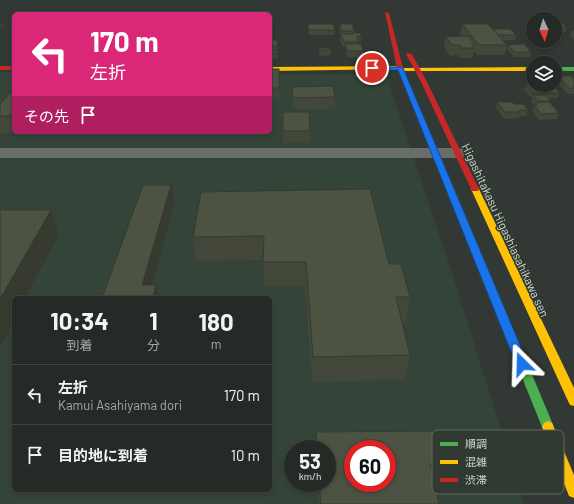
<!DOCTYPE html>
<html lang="ja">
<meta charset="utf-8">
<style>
:root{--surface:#262a26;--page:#323632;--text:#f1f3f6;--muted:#a4a7a7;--line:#424643}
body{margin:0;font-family:Barlow,"Noto Sans JP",sans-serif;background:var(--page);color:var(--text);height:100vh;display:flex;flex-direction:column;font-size:15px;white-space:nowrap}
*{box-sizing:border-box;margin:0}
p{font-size:13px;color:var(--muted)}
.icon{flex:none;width:22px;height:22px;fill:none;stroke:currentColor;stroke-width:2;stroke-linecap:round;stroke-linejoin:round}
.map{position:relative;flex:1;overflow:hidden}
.drawer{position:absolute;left:12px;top:296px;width:260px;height:196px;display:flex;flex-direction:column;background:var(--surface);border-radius:6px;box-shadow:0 2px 6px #0003,0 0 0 1px var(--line)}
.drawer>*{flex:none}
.guide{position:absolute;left:12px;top:12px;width:260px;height:122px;border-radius:6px;box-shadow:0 2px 6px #0003,0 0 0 1px var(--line);background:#db2777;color:#fff;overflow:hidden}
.needle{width:26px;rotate:176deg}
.fabs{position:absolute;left:526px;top:12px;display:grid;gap:8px}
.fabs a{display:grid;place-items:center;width:36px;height:36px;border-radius:50%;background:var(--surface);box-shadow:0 2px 6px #0003,0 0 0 1px var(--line);font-size:20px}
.speed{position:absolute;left:284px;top:440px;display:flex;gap:8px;font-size:20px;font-weight:700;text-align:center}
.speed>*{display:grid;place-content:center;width:52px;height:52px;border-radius:50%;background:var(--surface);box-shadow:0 2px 6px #0003,0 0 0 1px var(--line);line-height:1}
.speed small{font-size:10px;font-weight:400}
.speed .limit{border:6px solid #d22;background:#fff;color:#111}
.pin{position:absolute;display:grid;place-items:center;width:34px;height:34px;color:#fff;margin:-17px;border:2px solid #fff;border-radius:50%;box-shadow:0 1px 4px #0007}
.me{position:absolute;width:44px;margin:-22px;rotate:338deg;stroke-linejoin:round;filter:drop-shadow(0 0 3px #0008)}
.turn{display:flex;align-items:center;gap:14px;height:84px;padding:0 12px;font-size:18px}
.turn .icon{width:52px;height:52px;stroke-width:2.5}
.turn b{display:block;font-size:28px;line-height:34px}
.then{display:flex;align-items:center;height:38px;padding:0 12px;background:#0003;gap:8px;font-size:15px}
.eta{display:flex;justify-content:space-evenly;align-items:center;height:68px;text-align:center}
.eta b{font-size:24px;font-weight:700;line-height:28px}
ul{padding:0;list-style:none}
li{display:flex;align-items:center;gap:12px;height:60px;padding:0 12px;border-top:1px solid var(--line)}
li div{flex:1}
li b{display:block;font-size:15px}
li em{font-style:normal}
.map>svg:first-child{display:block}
</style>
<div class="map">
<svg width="574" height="504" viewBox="0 0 574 504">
<rect width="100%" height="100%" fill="#323833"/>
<path fill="#354438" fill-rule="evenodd" d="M0,72L14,73V132H270V74L386,75L454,279L524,504H0ZM14,298H270V490H14ZM293,449H327V483H293ZM353,449H387V483H353Z"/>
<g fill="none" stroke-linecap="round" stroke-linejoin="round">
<polygon fill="#696e6a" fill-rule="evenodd" points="0,148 457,148 463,149 466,153 463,157 457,158 0,158"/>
<g fill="#4caf50" fill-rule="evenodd">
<rect x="555" y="67" width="19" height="4"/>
<polygon points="441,172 444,172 448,174 554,427 552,431 548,433 544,431 542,427 440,174"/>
</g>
<g fill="#ffc107" fill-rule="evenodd">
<polygon points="400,66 403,68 533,67 533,71 404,71 401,69 270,71 270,67"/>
<polygon points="472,187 478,187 479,189 574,388 574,406 570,405 568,401 471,189"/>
<polygon points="548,421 552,423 574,475 574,498 569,496 542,427 544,423"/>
</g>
<g fill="#c62828" fill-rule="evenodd">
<polygon points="385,12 389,13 403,68 448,174 447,176 444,176 440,174 397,68"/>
<polygon points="407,53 412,54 427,82 479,189 478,191 472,191 471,189 421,82 406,54"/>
<rect x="0" y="66" width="14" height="4"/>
</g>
</g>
<g fill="#42473a">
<polygon points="555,23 567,27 566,32 555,32"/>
<polygon points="308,24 335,30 335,35 309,35 308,29"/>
<polygon points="340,24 354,31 354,33 361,36 361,41 358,41 358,44 363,51 363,57 347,57 345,47 343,47 340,40 340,34 339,29"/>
<polygon points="462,24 493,29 516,35 515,40 503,40 507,45 505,55 477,55 474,52 472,58 460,58 458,55 450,56 444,47 446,37 462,37 460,34"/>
<polygon points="571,31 574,31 574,40 570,36"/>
<polygon points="270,40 277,40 278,59 270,59"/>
<polygon points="508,45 531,52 530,57 514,57 507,50"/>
<polygon points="319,48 331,50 331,55 320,56 319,53"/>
<rect x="270" y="69" width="9" height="30"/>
<polygon points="558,76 574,79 574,94 568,94 556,82"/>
<polygon points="526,84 560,93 558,98 549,98 551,101 550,103 559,113 557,119 539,120 532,111 534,105 531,101 532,98 524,90"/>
<polygon points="292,87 335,97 335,109 293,109"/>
<polygon points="14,89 14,132 16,132 15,133 0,133 0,104"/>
<polygon points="497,102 514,104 528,110 526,116 519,116 519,118 504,119 496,108"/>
<rect x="283" y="131" width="27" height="12"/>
<polygon points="225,132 245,132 244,133"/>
<polygon points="201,192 389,264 410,297 405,322 402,322 410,355 404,380 312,382 305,286 264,287 263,260 196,261 193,237"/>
<polygon points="316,432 452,463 444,482 434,483 439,504 318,504 317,483 327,483 327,449 315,449"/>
</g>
<g fill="#363a2f">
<polygon points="5,24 6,29 2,32 0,27"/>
<polygon points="14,111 14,129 10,116"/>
<polygon points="171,185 174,204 149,298 142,285"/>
<polygon points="51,210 59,234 25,298 14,298 14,320 0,347 0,299"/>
<polygon points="156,285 159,298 153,298"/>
</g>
<g fill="#4d5343" stroke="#363a2f" fill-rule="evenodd">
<polygon points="555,23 562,23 567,27 555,27"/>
<polygon points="0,24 5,24 0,27"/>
<polygon points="308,24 333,24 335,30 309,30"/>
<polygon points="340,24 352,24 354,31 341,31"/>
<polygon points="462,24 488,24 507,45 479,45"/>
<polygon points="493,29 510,29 516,35 498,35"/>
<polygon points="352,33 360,33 361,36 357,36 358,42 344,42 340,34 353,34"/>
<polygon points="468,36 475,45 472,45 474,48 462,48 460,45 452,45 446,37"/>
<polygon points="270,40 277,40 278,46 270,46"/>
<polygon points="345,44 361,44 363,51 347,51"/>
<polygon points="524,44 531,52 515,52 508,45"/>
<polygon points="319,48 330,48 331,50 320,50"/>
<polygon points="270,50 277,50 278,53 270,53"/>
<rect x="270" y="69" width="9" height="19"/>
<polygon points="558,76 571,76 574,79 574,88 570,89"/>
<polygon points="526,84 533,84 533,85 553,85 560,93 533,93"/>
<polygon points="333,86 335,97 293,98 292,87"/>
<polygon points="14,89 14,111 10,116 0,116 0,104"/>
<polygon points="533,95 545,95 551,101 538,101"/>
<polygon points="497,102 512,102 514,104 523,104 528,110 519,110 520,112 505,112"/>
<polygon points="549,102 559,113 541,114 534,105 537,105 535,103"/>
<polygon points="283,112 309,112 310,131 283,131"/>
<polygon points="143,185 171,185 142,285 156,285 153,298 102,298"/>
<polygon points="370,189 389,264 401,264 410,297 396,297 410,355 313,357 306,262 263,262 264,236 193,237 201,192"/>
<polygon points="0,210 51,210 0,299"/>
<path d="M443,431L452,463L430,464L439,504H321L319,483H327V449H317L316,432ZM353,449H387V483H353Z"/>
</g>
<polygon fill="#1a73e8" stroke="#114b97" points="370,67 400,67 403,68 528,364 526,367 522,368 518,367 516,364 398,70 372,70 369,68"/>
<g text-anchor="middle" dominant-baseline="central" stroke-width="3" stroke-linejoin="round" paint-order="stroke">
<g font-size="12" fill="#cfd5d0" stroke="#303a32">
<text transform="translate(506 230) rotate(65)">Higashitakasu Higashiasahikawa sen</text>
</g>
</g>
<rect x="432" y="430" width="132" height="64" rx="6" fill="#303a32" stroke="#606861" stroke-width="1"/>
<rect x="440" y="442" width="18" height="4" fill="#4caf50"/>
<rect x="440" y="460" width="18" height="4" fill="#ffc107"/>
<rect x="440" y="478" width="18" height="4" fill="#c62828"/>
<g font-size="11" fill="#cfd5d0">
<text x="465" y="448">順調</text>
<text x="465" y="466">混雑</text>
<text x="465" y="484">渋滞</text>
</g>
</svg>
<div class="fabs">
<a><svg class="needle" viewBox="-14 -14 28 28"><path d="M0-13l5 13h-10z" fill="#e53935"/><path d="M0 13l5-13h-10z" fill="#a4a7a7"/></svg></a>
<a><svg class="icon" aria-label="layers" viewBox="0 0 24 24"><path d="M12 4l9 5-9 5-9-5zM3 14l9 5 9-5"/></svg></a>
</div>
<div class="speed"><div>53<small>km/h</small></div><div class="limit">60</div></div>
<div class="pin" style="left:372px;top:68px;background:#d93025"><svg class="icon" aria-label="arrive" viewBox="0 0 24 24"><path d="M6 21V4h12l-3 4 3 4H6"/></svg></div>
<svg class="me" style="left:522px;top:364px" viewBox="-20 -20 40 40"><path d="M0-17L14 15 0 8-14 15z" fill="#1a73e8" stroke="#fff" stroke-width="4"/></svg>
<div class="guide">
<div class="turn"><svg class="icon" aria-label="left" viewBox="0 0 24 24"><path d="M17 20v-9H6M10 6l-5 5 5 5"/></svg><div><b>170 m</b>左折</div></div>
<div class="then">その先<svg class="icon" aria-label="arrive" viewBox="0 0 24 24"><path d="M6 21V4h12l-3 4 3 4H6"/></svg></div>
</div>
<section class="drawer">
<div class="eta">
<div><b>10:34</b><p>到着</p></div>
<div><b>1</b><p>分</p></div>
<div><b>180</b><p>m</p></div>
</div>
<ul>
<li><svg class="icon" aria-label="left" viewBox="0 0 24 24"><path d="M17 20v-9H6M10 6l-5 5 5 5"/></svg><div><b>左折</b><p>Kamui Asahiyama dori</p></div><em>170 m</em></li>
<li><svg class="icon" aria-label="arrive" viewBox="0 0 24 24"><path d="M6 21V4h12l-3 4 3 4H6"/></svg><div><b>目的地に到着</b></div><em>10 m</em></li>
</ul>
</section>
</div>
